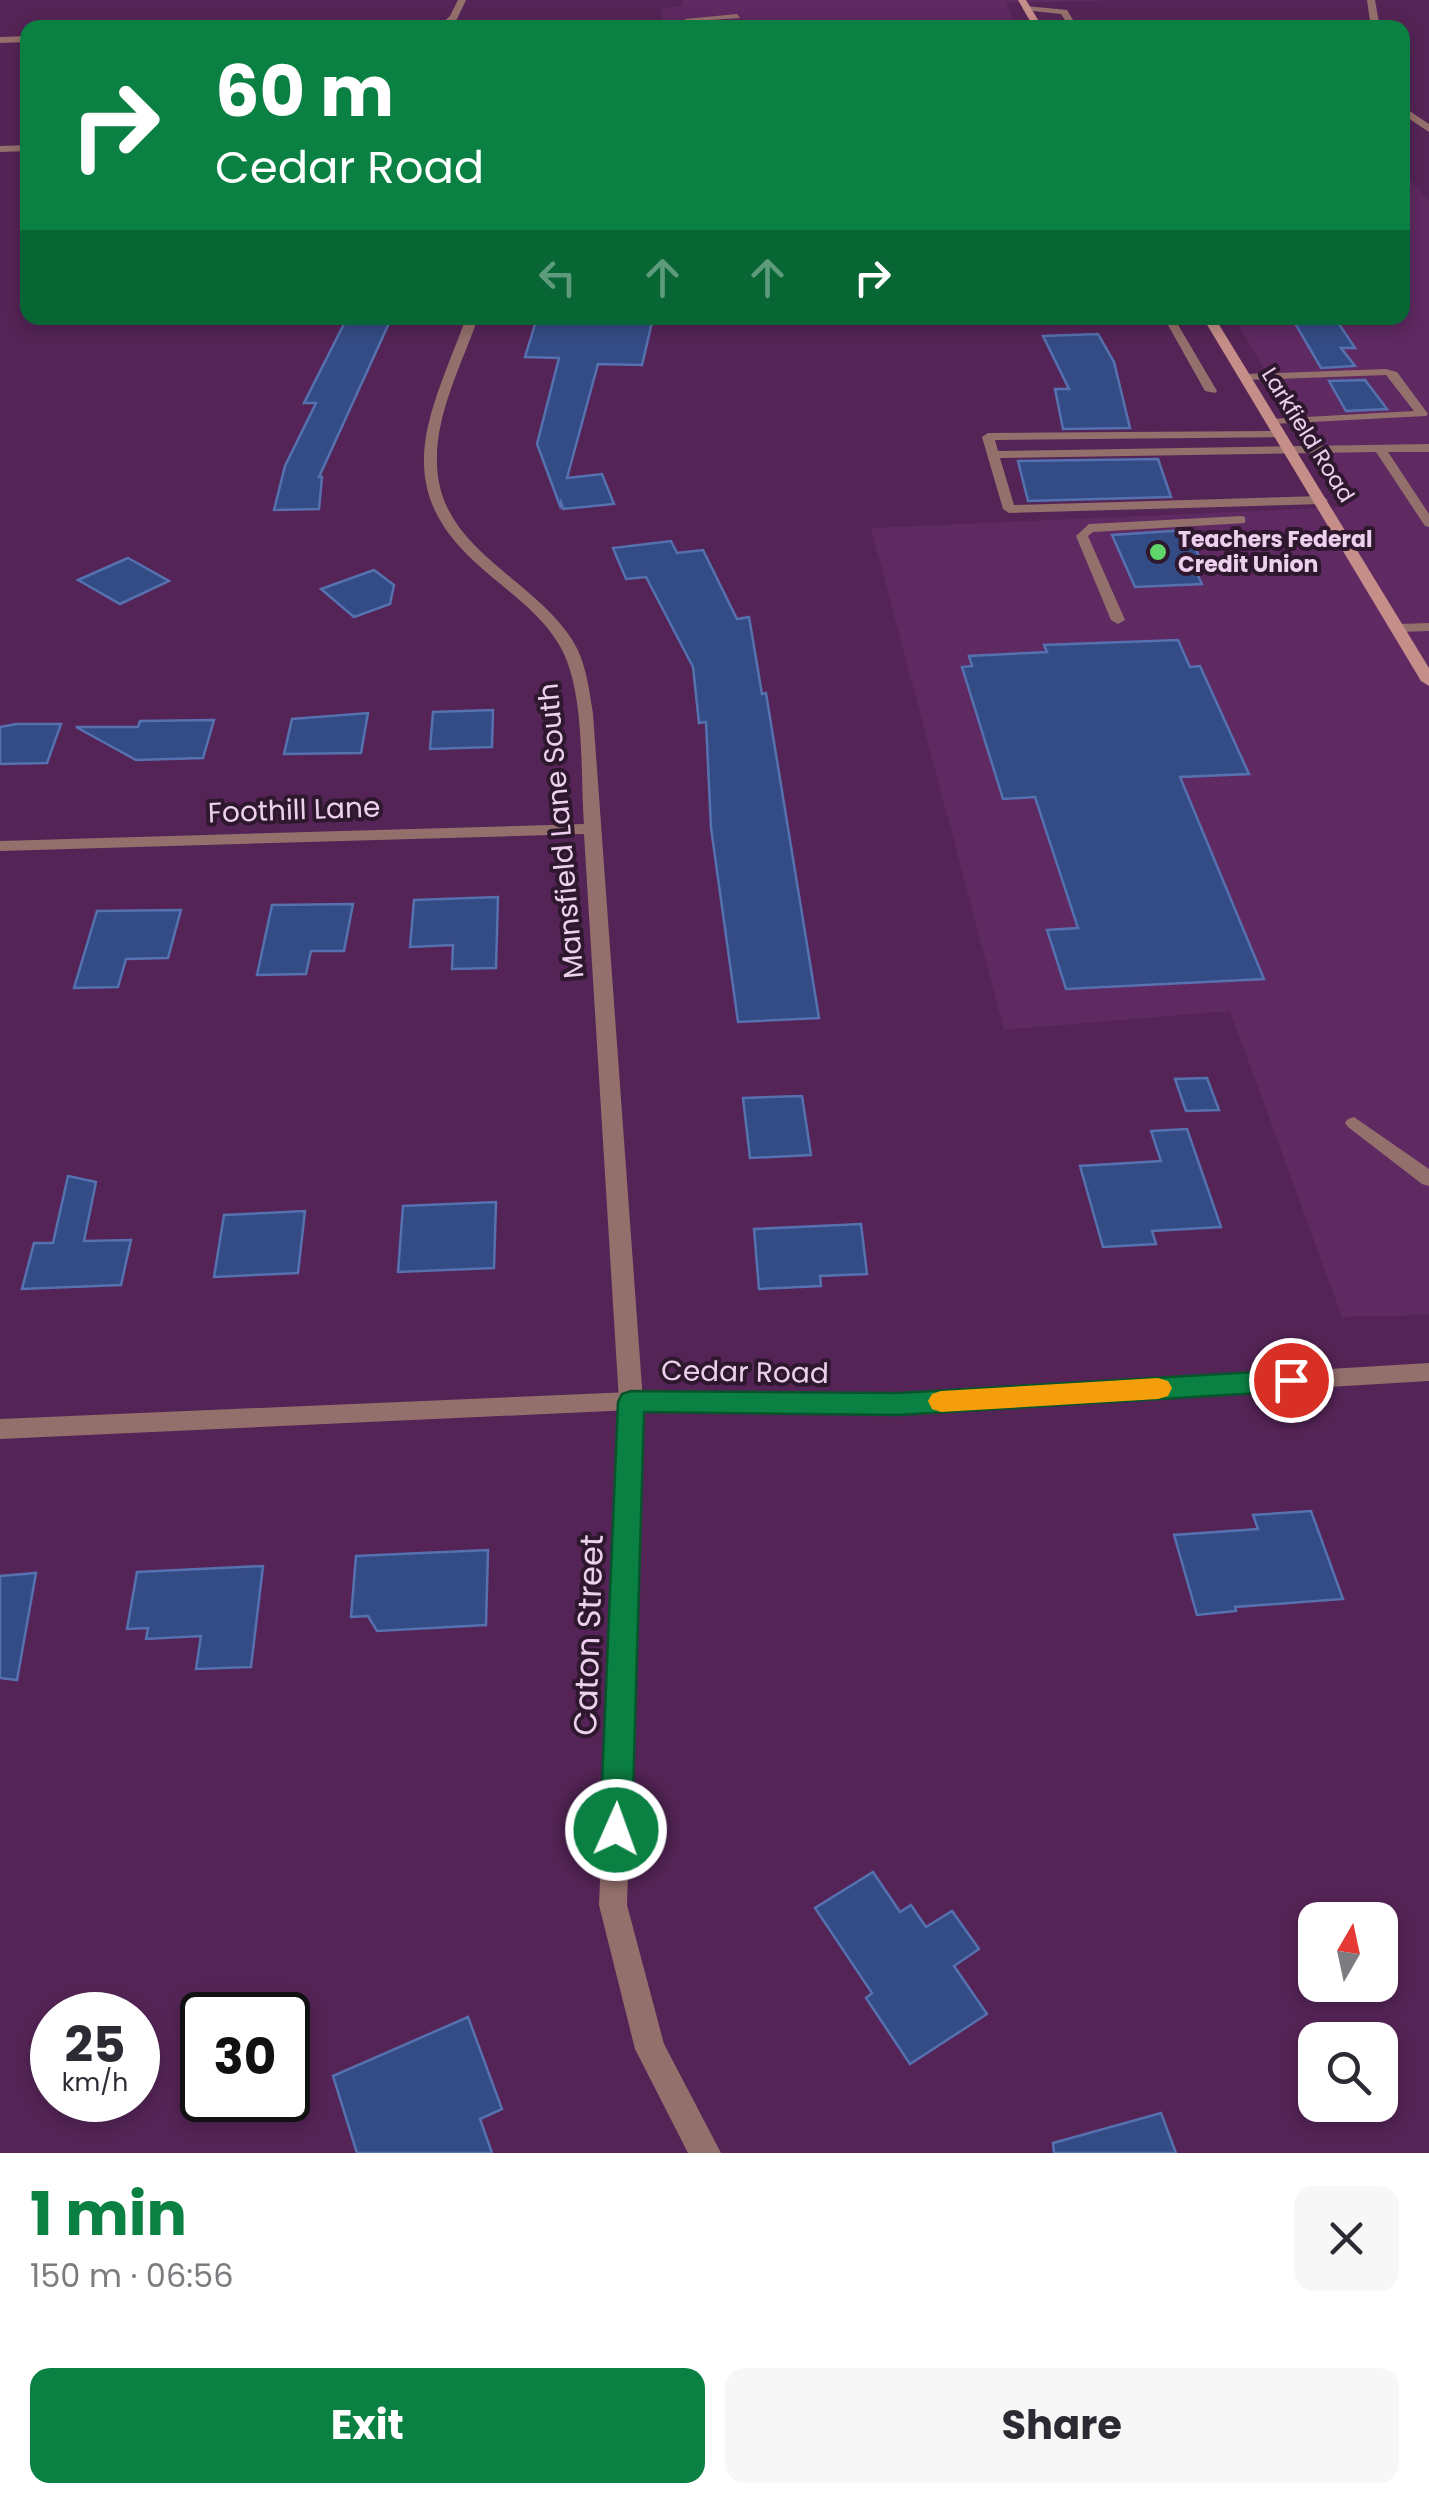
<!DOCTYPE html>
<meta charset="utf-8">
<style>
:root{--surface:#fff;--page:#f7f7f7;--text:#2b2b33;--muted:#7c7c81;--accent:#0b8043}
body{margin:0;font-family:Poppins,sans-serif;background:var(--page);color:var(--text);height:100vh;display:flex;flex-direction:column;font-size:38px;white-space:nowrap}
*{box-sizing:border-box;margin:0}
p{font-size:32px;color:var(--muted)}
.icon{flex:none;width:55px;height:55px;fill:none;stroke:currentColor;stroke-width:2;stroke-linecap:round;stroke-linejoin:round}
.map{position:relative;height:2153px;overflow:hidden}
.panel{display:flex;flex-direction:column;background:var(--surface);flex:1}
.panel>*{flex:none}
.banner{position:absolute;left:20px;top:20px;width:1390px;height:305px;border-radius:20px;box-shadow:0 5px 15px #0003;background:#0b8043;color:#fff;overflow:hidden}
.needle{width:65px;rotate:9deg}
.tools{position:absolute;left:1298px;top:1902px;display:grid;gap:20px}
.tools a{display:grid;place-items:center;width:100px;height:100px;border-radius:20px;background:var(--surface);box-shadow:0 5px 15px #0003;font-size:50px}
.speed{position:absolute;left:30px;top:1992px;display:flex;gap:20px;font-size:50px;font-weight:700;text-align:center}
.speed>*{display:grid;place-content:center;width:130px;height:130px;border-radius:50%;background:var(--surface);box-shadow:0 5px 15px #0003;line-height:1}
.speed small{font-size:25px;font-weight:400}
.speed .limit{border:5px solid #111;border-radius:15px;background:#fff;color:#111}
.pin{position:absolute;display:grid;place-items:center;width:85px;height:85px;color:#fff;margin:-42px;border:5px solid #fff;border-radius:50%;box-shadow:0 2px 10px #0007}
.me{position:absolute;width:110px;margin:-55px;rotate:2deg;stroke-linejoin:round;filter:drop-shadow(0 0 8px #0008)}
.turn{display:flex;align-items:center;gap:35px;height:210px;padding:0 30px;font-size:45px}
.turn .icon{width:130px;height:130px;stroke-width:2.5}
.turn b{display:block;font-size:70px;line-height:85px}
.lanes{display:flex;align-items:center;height:95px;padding:0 30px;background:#0003;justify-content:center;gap:50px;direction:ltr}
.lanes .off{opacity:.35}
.round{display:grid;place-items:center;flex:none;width:105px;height:105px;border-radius:20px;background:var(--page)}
.summary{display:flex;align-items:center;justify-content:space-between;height:170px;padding:0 30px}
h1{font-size:60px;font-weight:700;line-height:75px;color:var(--accent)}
.cta{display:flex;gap:20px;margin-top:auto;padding:20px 30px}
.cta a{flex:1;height:115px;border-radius:20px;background:var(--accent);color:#fff;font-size:40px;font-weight:700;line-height:115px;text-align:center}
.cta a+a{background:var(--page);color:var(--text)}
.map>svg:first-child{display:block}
</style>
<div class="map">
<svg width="1429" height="2153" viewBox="0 0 1429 2153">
<rect width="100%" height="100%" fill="#542456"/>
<g fill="#5f2962">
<polygon points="682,0 1129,0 1006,3 1017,28 664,27 661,9 682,6"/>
<polygon points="1403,173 1429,201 1429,1315 1342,1317 1230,1011 1004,1030 871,528 1345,507 1234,318 1402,318"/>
</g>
<g fill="#344c86" stroke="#5671af" stroke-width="2.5">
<polygon points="537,318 653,318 642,365 598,364 567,478 602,474 614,504 563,509 561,502 560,506 537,444 559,358 525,357"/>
<polygon points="1292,318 1335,318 1355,348 1341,348 1355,366 1321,368"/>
<polygon points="346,320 390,321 319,477 322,477 319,509 274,510 285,466 316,403 304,403"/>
<polygon points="1098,334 1114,362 1130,428 1063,429 1055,389 1069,389 1043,336"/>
<polygon points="1365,380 1387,409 1346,411 1329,381"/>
<polygon points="1158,459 1171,497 1028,501 1018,461"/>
<polygon points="1186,530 1203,564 1193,565 1202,584 1135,587 1112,535"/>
<polygon points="671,541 677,553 703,550 737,619 749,617 762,694 766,693 819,1018 738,1022 711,828 706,722 699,723 693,667 646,577 626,579 613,548"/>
<polygon points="128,558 169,581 120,604 78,580"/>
<polygon points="374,570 394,585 390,604 354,617 321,589"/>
<polygon points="1178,640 1190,667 1200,666 1249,774 1180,777 1264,979 1066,989 1047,930 1078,928 1035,797 1003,799 962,667 972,666 969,656 1047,652 1044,645"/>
<polygon points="493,710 492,747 430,749 433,712"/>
<polygon points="368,713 361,753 284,754 292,719"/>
<polygon points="214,720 203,758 136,760 76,727 138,727 140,721"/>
<polygon points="16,724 61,724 47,763 0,764 0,727"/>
<polygon points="498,897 496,968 452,969 453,945 410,947 414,900"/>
<polygon points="353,904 344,951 311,951 306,974 257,975 272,905"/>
<polygon points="181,910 168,958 126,959 118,987 74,988 97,911"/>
<polygon points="1207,1078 1219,1110 1186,1111 1175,1079"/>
<polygon points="802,1096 811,1155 750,1158 743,1098"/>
<polygon points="1187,1129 1221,1227 1152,1231 1156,1244 1103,1247 1080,1166 1161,1161 1151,1131"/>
<polygon points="68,1176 96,1182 84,1241 131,1240 121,1285 22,1289 34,1243 53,1243"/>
<polygon points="496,1202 494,1268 398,1272 403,1206"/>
<polygon points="305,1211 298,1273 214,1277 224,1215"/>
<polygon points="861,1224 867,1274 820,1276 821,1286 759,1289 754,1229"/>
<polygon points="1311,1511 1343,1599 1235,1607 1236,1611 1197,1615 1174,1535 1258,1529 1253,1515"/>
<polygon points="488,1550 486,1625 377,1631 368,1616 351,1617 356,1556"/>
<polygon points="263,1566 251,1667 196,1669 201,1636 146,1639 148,1628 127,1629 137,1572"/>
<polygon points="36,1573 17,1680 0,1678 0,1576"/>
<polygon points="873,1872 900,1912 911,1905 926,1927 952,1911 979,1949 954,1966 987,2014 910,2064 866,1998 872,1993 815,1908"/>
<polygon points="468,2017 502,2109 480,2119 492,2153 357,2153 333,2076"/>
<polygon points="1161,2113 1176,2153 1054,2153 1053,2143"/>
</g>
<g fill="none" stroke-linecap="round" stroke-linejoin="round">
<g fill="#94706c" fill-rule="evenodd">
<polygon points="1026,6 1067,10 1078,28 1070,28 1061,14 1023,10"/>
<polygon points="737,14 740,18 694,21 701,28 688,28 685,19"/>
<polygon points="1039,22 1036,26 717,28 721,26"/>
<polygon points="1164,318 1174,318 1217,391 1215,393 1205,391"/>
<polygon points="1386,369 1397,372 1428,414 1426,416 1273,424 1267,421 1269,419 1414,411 1386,375 1246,380 1240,377 1246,374"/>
<polygon points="1281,431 1285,433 1285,437 995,440 998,451 1429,444 1429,452 1388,452 1429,514 1429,527 1425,526 1376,452 1000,458 1014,505 1322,496 1328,500 1322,504 1009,513 1003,509 982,437 988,433"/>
<polygon points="1241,516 1245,517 1245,523 1093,532 1088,536 1125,620 1118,624 1111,620 1076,536 1089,524"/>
<polygon points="1429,623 1429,631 1399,632 1392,628 1399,624"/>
<polygon points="1354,1117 1429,1169 1429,1186 1422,1184 1348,1127 1345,1123 1348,1119"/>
</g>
<g fill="#94706c" fill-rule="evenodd">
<polygon points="458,0 466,0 457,19 447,28 437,28 450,16"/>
<polygon points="1367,0 1375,0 1380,28 1371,28"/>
<polygon points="28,36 28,42 0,43 0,37"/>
<polygon points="1402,106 1429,124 1429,132 1402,114"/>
<polygon points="28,145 28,151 0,152 0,146"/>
<path d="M466,318H478C462,364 435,414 437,465C440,550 532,576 573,641C586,662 589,689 593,714L643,1401L627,1905L664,2044L721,2153H688L635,2049L599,1905L619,1401L584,834L0,851V841L584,824C580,772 586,687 558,643C538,610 504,589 476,563C387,483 432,411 466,318Z"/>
</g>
<polygon fill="#94706c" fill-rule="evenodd" points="1429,1363 1429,1381 898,1413 631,1410 0,1439 0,1419 631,1392 898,1395"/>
<g fill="#c68e88" fill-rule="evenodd">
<polygon points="1018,0 1026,0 1043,28 1034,28"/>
<polygon points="1203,318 1215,318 1429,668 1429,686 1421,681"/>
</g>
</g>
<polygon fill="#0b8043" stroke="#07532c" stroke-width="2.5" points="1291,1370 1300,1373 1304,1380 1300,1388 1291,1391 898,1415 644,1412 632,1830 627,1840 616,1845 605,1840 600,1830 618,1402 622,1394 631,1391 898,1393"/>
<polygon fill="#f59e0b" points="1158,1378 1168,1381 1172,1388 1168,1396 1158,1399 941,1412 932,1409 928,1401 932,1394 941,1391"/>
<circle fill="#5fd56b" stroke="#2e182e" stroke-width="4" cx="1158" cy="552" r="10"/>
<g text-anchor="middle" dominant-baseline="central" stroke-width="8" stroke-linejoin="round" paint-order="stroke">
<g font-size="22" fill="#edd0ed" stroke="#2e182e">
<text transform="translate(1308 435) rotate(58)">Larkfield Road</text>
</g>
<g font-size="22" font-weight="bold" fill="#edd0ed" stroke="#2e182e" text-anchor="start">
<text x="1178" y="539">Teachers Federal<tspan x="1178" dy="25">Credit Union</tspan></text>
</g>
<g font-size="28" fill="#edd0ed" stroke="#2e182e">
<text transform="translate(294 810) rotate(-2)">Foothill Lane</text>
<text transform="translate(561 831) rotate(-95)">Mansfield Lane South</text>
<text transform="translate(745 1372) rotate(1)">Cedar Road</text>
</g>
<g font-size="32" fill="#edd0ed" stroke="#2e182e">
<text transform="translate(588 1635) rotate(-88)">Caton Street</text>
</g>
</g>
</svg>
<div class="tools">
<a><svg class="needle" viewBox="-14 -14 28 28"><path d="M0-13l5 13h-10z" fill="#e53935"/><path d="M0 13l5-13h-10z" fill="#7c7c81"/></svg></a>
<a><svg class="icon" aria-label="search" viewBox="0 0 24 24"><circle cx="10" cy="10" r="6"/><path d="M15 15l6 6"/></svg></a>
</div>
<div class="speed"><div>25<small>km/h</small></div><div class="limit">30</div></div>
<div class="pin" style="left:1291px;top:1380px;background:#d93025"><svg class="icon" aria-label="arrive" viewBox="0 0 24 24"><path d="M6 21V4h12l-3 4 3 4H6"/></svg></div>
<svg class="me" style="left:616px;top:1830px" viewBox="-20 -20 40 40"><circle r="17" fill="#0b8043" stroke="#fff" stroke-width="3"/><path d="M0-11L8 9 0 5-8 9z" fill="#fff"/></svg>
<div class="banner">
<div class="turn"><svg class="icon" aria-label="right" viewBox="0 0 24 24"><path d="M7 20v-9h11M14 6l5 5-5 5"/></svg><div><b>60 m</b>Cedar Road</div></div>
<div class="lanes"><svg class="icon off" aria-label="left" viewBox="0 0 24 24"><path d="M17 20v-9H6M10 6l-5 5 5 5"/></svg><svg class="icon off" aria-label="ahead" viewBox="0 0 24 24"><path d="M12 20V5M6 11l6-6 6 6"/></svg><svg class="icon off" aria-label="ahead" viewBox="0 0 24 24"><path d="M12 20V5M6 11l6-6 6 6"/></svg><svg class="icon" aria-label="right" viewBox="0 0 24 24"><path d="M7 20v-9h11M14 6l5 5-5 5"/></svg></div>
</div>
</div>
<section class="panel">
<div class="summary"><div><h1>1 min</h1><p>150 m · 06:56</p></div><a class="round"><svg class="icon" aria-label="close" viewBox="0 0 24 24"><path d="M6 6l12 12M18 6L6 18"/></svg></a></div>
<div class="cta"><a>Exit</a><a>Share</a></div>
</section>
